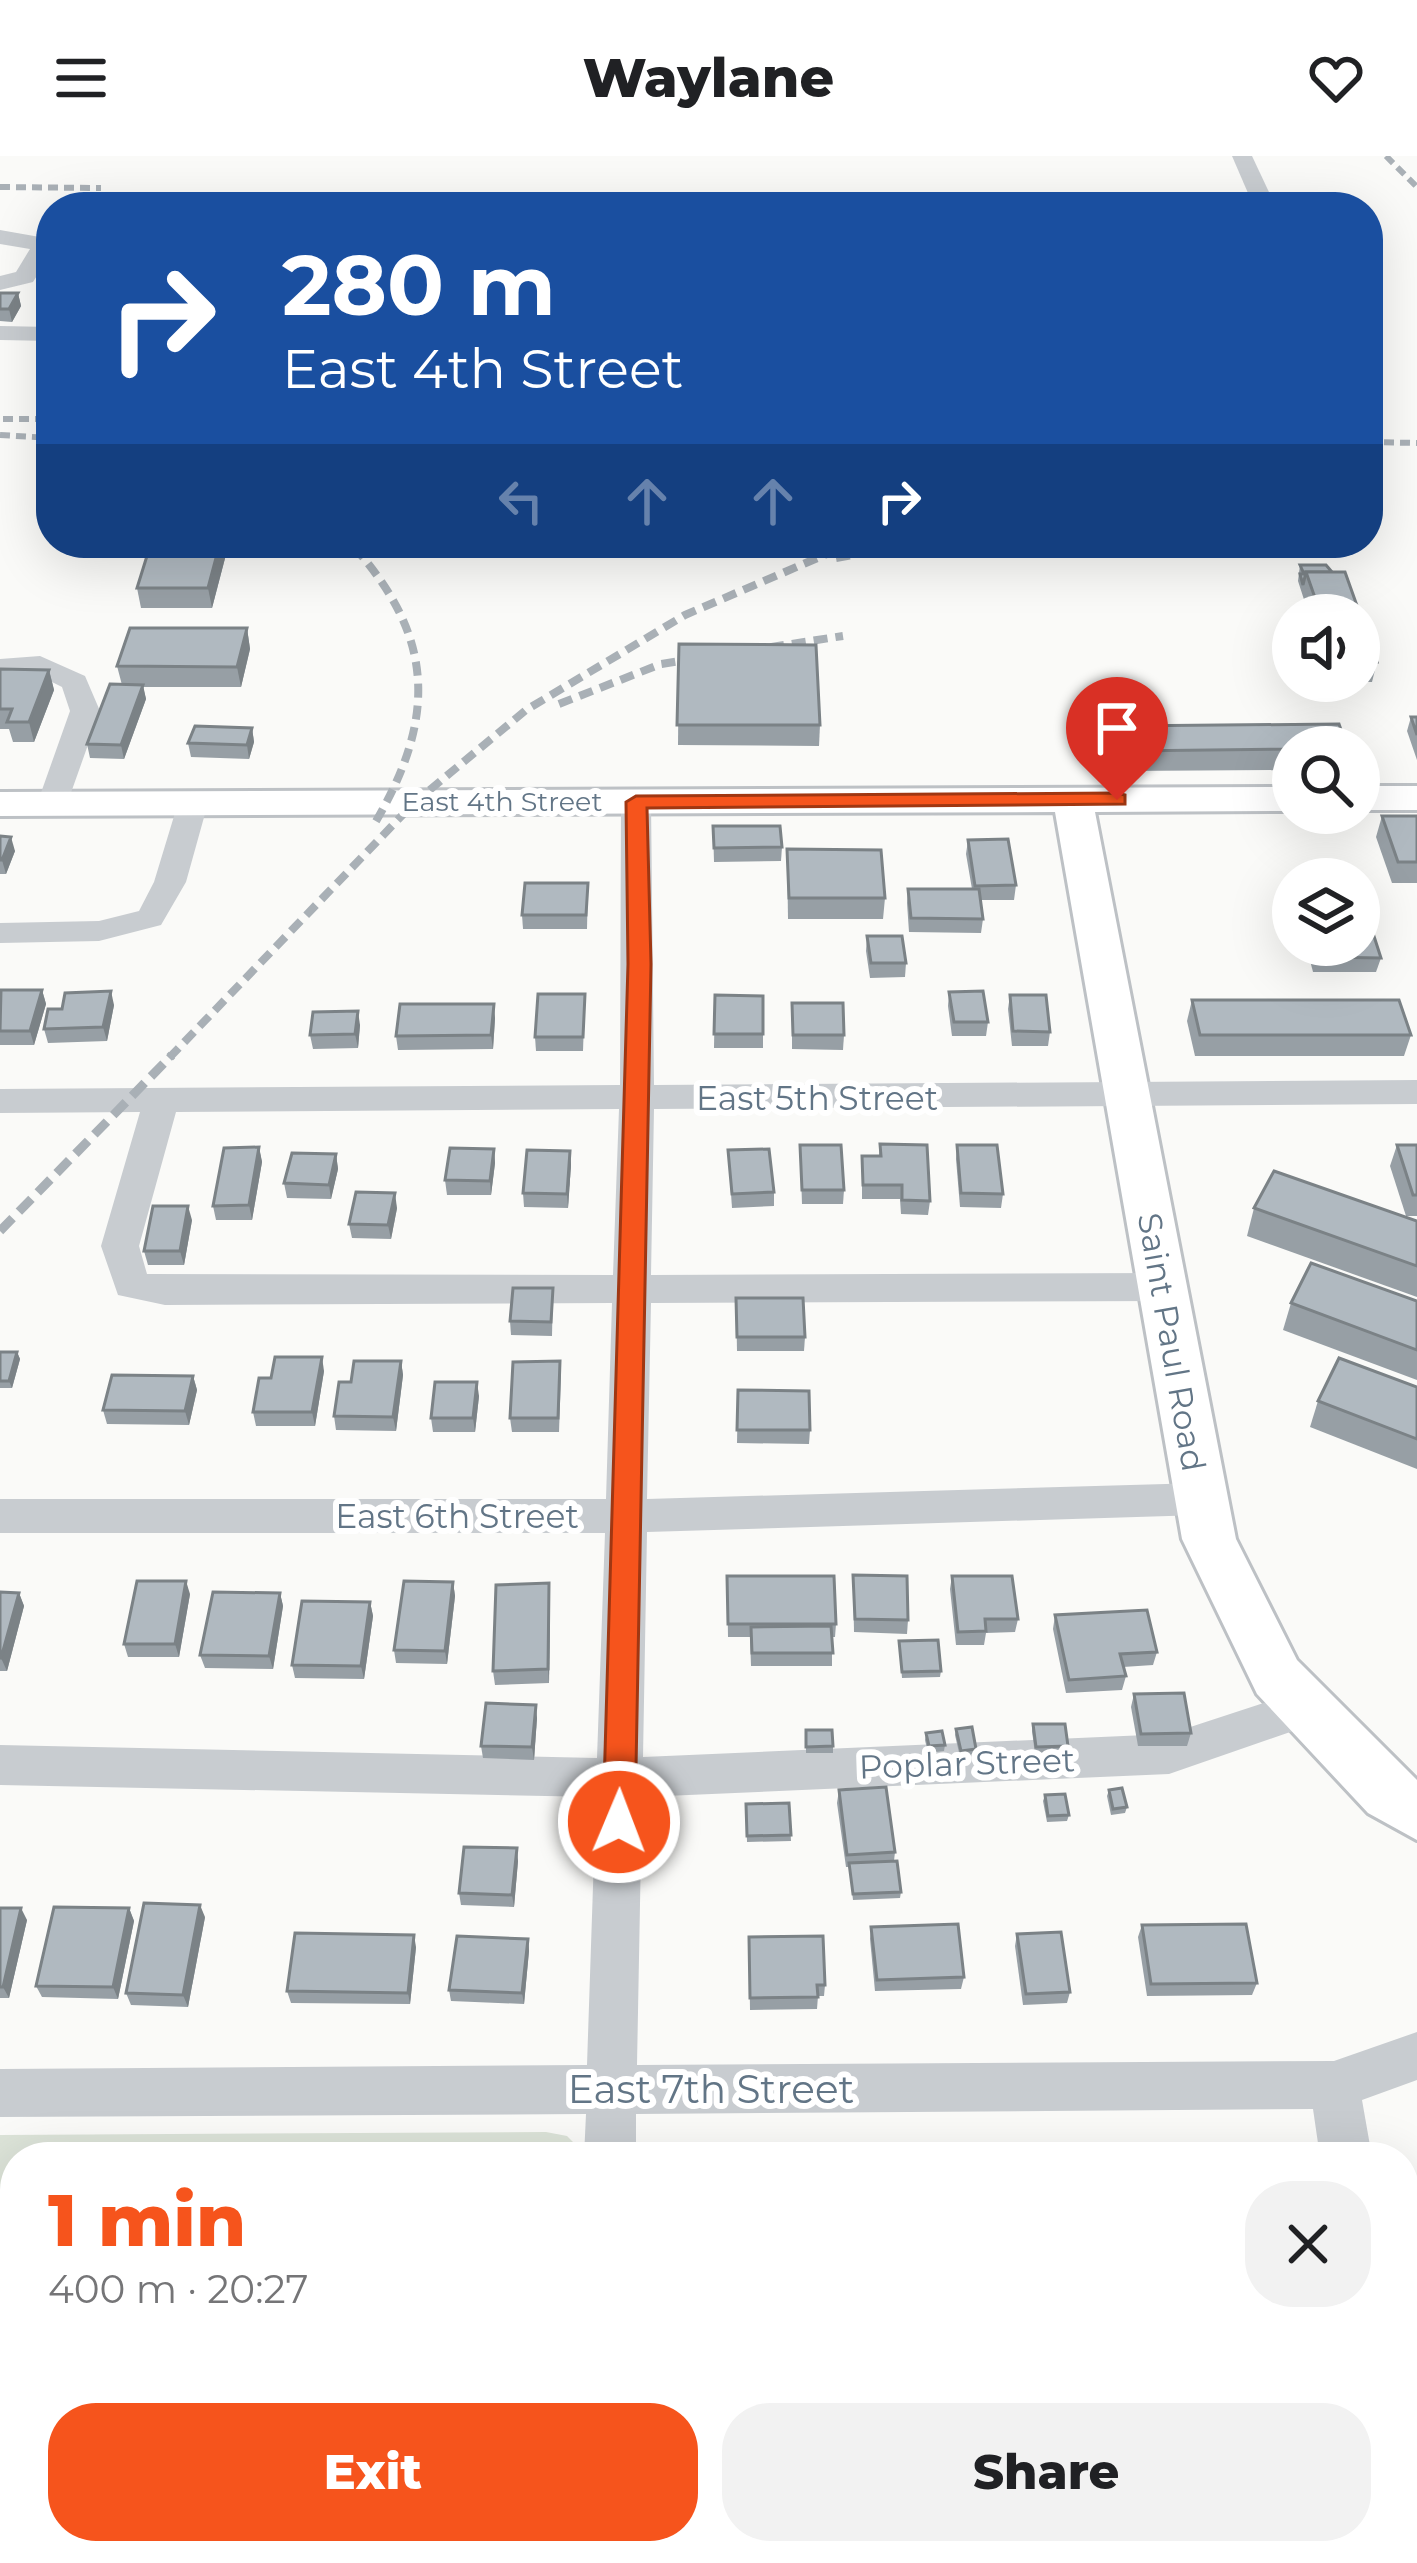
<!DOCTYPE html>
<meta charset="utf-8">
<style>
:root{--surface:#fff;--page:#f2f2f2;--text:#202124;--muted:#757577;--accent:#f6541c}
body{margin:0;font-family:Montserrat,sans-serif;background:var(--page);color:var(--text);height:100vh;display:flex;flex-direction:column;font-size:45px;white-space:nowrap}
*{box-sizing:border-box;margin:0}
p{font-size:39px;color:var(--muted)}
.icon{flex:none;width:66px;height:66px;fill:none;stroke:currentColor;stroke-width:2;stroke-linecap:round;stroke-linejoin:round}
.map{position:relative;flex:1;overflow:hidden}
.drawer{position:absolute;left:0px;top:1986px;width:1419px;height:423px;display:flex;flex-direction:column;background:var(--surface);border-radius:48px 48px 0 0;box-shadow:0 12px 48px #0002}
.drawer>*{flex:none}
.guide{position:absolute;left:36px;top:36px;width:1347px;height:366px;border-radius:48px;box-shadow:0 12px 48px #0002;background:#1a4fa0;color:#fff;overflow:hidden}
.fabs{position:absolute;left:1272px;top:438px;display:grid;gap:24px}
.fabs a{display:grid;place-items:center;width:108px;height:108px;border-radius:50%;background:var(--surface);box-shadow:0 12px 48px #0002;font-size:60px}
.pin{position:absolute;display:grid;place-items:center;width:102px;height:102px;color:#fff;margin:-123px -51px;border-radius:50% 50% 50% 0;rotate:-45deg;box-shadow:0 0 12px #0007}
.pin .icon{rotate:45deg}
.me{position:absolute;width:132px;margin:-66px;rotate:1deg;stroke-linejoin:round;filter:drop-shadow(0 0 9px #0008)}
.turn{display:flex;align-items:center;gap:42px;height:252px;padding:0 48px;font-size:54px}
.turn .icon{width:156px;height:156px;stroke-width:2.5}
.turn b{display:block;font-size:84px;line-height:102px}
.lanes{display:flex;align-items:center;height:114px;padding:0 48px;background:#0003;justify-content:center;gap:60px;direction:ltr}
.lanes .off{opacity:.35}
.round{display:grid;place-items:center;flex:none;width:126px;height:126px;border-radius:48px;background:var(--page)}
.headline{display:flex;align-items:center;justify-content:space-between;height:204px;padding:0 48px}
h1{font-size:72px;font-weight:800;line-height:90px;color:var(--accent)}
.button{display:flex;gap:24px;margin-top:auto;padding:24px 48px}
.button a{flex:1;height:138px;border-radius:48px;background:var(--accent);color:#fff;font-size:48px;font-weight:800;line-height:138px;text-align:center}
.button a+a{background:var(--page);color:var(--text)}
header{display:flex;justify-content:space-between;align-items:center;height:156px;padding:0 48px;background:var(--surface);font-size:54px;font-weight:800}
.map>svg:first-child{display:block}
</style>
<header><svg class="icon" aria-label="menu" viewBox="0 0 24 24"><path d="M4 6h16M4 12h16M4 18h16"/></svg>Waylane<svg class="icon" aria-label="heart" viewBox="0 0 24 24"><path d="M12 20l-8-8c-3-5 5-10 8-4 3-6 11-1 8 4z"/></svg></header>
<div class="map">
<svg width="1417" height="2407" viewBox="0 0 1417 2407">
<rect width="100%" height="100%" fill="#fafaf8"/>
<polygon fill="#dce3d8" points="546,1976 567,1980 580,1993 580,2001 15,2001 15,2394 568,2394 567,2407 0,2407 0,1979"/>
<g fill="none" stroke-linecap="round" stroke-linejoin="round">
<defs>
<g id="major">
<rect x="1359" y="630" width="58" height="24"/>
<polygon points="1293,631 1293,655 1095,656 1236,1383 1297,1504 1417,1624 1417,1684 1368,1657 1257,1538 1182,1383 1055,656 0,660 0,636"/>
</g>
</defs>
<use href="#major" stroke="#bdc1c5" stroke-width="6"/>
<g fill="#c8ccd0" fill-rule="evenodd">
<polygon points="1232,0 1252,0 1276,51 1254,51"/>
<polygon points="0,74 51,83 51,97 33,126 0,134 0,120 16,116 30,93 0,88"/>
<polygon points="0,170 51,171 51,185 0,184"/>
<polygon points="40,500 85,520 100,555 67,648 52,657 37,648 70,555 62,531 36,518 0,521 0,503"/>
<path d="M636,637L651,646L654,929L1417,924V948L654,953L651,1119L1162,1117L1175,1121L1181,1131L1175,1141L1162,1145L651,1147L647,1343L1201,1327L1216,1331L1222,1343L1216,1355L1201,1359L647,1376L643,1601L1169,1578L1306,1533L1322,1539L1328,1552L1322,1565L1169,1618L642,1641L637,1909L1334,1905L1417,1876V1924L1362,1944L1372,2001H1320L1313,1953L636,1958V2001H584L586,1958L0,1961V1913L587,1909L596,1641L0,1629V1589L597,1602L605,1377H0V1343H606L612,1147L165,1149L118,1139L101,1090L140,956L0,957V933L620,929L621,646ZM619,953L613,1119L147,1118L139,1090L176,956Z"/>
<polygon points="193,638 208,647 186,726 161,769 99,785 0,787 0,767 99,765 139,755 154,726 178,647"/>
<polygon points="1404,2310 1417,2315 1417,2407 1387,2407 1385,2394 1404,2394"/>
<rect x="566" y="2394" width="58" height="13"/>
</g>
<use href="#major" fill="#fff" fill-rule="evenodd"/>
<g stroke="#a9b0b6" stroke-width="6" stroke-dasharray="10 6" stroke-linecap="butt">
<polyline points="1386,0 1417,31"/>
<polyline points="0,31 101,32"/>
<polyline points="3,263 51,263"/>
<polyline points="0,279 51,282"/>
<polyline points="1368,286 1417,287"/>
<polyline points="350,387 356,394"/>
<polyline points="835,394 854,387"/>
<polyline points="881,394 919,387"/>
</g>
<g stroke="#a9b0b6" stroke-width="8" stroke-dasharray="14 8" stroke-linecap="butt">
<path d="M354,391C438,485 435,567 372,672"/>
<polyline points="836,402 897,391"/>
<polyline points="559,548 661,508 843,480"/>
<polyline points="169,902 414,647 526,554 685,459 843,391"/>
</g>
<polyline stroke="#a9b0b6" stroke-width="9" stroke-dasharray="18 9" stroke-linecap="butt" points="0,1075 172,899"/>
</g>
<g fill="#979fa5">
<polygon points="0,137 18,137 21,150 12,166 0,165"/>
<polygon points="151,387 229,387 212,452 141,452 137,432"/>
<polygon points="1300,409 1326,409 1332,416 1345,416 1377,506 1372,526 1331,526 1359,525 1359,459 1309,459 1298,425"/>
<polygon points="247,472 250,493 241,531 143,531 146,543 124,603 90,602 87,588 122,529 117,510"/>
<polygon points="679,488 820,569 819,590 678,589"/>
<polygon points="0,513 49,514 54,534 34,586 13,586 9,573 0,573"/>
<polygon points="1411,561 1417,561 1417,604 1407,575"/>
<polygon points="1120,570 1293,591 1293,614 1123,615 1117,590"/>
<polygon points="252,572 254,586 249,603 191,601 188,587"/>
<polygon points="1382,660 1417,660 1417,727 1392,727 1376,681"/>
<polygon points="713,670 782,691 781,705 714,706"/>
<polygon points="0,680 15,695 6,718 0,718"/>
<polygon points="968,684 1016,729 1014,744 981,744 983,763 981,777 909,776 907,747 908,733 972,733 966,698"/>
<polygon points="787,693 885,742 883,763 788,763"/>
<polygon points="588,727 587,773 523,773 522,759"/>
<polygon points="867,780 906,807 905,821 870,822 866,795"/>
<polygon points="1306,789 1359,789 1381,802 1376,816 1313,816"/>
<polygon points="42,834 46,848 34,889 0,889 0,839"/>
<polygon points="949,836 988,866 986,880 952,880 948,850"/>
<polygon points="585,838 583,895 536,895 535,881"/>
<polygon points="715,839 763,840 763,892 714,892"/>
<polygon points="1010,839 1050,876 1048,890 1012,890 1008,853"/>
<polygon points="1192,844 1411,879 1404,900 1195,900 1187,865"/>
<polygon points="792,847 844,879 843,894 792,893"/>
<polygon points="114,849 107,885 48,887 44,873"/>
<polygon points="495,862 493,893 398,894 396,880"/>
<polygon points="360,869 358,892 313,893 310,879"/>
<polygon points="880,988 930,1045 928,1059 901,1058 900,1043 862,1043 862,1000 879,1000"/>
<polygon points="800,989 844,1034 843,1048 802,1048"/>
<polygon points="957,989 1003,1038 1001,1052 960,1051 956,1003"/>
<polygon points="1397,989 1417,989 1417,1060 1406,1060 1390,1010"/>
<polygon points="259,991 262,1006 252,1064 216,1064 213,1050"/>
<polygon points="494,993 495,1007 491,1039 447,1039 445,1024"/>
<polygon points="728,994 774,1036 774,1050 732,1052"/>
<polygon points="570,995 571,1009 568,1052 524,1051 523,1037"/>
<polygon points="336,998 338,1013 331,1043 287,1042 284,1027"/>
<polygon points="397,1052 391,1083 352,1082 349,1068"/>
<polygon points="1254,1052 1417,1065 1417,1141 1247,1080"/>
<polygon points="192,1064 184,1109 148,1109 144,1095"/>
<polygon points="553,1132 552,1180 511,1179 510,1165"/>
<polygon points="736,1142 805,1181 804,1195 737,1195"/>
<polygon points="1417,1145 1417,1224 1283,1174 1291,1147"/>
<polygon points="0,1196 17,1196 20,1203 12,1232 0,1232"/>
<polygon points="401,1205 403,1219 396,1275 336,1274 334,1260 351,1226"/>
<polygon points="324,1215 315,1270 256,1270 253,1256 271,1222"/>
<polygon points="561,1219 559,1276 512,1276 510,1262"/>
<polygon points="193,1220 197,1234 189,1269 107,1268 103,1254"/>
<polygon points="1417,1231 1417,1313 1310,1271 1318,1245"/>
<polygon points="738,1234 810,1274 809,1288 737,1287"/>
<polygon points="479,1240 475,1276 433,1276 431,1262"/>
<polygon points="853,1419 908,1464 907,1478 854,1476"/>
<polygon points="727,1420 836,1468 835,1481 832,1481 832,1510 751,1510 750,1481 728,1481"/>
<polygon points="952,1420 1018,1463 1015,1476 986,1477 984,1489 956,1489 950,1433"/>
<polygon points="453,1426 455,1440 447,1508 396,1507 394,1494"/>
<polygon points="0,1436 19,1437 24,1450 7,1515 0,1515"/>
<polygon points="280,1437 283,1450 273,1513 205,1512 200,1499"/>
<polygon points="190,1438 179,1501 128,1501 124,1488"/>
<polygon points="550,1441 549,1527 495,1529 493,1515"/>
<polygon points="370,1446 373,1460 364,1523 295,1522 292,1509"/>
<polygon points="1055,1459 1157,1496 1153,1509 1123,1511 1126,1520 1122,1534 1066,1537 1053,1473"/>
<polygon points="899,1485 941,1515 940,1521 902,1522"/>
<polygon points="1134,1538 1191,1577 1187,1590 1138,1590 1131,1551"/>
<polygon points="537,1562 534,1604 483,1602 481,1590"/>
<polygon points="1033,1568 1068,1590 1067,1597 1035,1598 1032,1575"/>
<polygon points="956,1573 976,1593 975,1600 960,1601 955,1579"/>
<polygon points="806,1574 833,1590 833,1597 806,1597"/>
<polygon points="926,1577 945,1589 944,1595 928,1597 925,1584"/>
<polygon points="839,1634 895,1696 894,1705 901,1736 900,1742 853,1744 849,1711 846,1711 837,1647"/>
<polygon points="1109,1634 1127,1651 1125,1657 1111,1659 1107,1640"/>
<polygon points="1045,1639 1069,1659 1067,1665 1047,1666 1043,1645"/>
<polygon points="789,1647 791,1685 747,1686 746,1648"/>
<polygon points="518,1705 514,1751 461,1749 459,1737"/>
<polygon points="0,1752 27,1764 9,1842 0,1842"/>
<polygon points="129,1752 134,1765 118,1843 42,1841 36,1830"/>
<polygon points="205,1761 188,1851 131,1849 126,1837"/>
<polygon points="1142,1769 1257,1827 1252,1839 1147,1840 1138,1781"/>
<polygon points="871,1771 964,1821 961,1833 875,1835 870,1783"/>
<polygon points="1017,1778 1070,1836 1067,1847 1023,1849 1015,1790"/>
<polygon points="749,1781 825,1829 824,1840 818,1840 817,1853 750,1854"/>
<polygon points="528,1783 529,1795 524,1848 451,1845 449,1834"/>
<polygon points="416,1791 410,1848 291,1847 287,1835"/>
<polygon points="1202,2394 1297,2394 1299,2407 1204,2407"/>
</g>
<g fill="#7b8286">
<polygon points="18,137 21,150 12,166 9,153"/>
<polygon points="220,387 229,387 212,452 208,432"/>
<polygon points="247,472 250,493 241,531 237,511"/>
<polygon points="49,514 54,534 34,586 29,566"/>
<polygon points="143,529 146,543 124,603 121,589"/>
<polygon points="252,572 254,586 249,603 247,589"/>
<polygon points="11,681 15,695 6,718 2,704"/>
<polygon points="42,834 46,848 34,889 30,875"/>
<polygon points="111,835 114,849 107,885 103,871"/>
<polygon points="494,848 495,862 493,893 491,879"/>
<polygon points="358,855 360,869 358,892 355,878"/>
<polygon points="259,991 262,1006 252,1064 249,1049"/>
<polygon points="494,993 495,1007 491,1039 490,1025"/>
<polygon points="570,995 571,1009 568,1052 567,1038"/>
<polygon points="336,998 338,1013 331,1043 329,1029"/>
<polygon points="395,1037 397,1052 391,1083 388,1069"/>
<polygon points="188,1050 192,1064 184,1109 180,1095"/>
<polygon points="17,1196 20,1203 12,1232 9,1225"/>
<polygon points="322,1201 324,1215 315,1270 312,1256"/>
<polygon points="401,1205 403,1219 396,1275 393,1261"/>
<polygon points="193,1220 197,1234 189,1269 185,1255"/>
<polygon points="477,1226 479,1240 475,1276 473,1262"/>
<polygon points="186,1425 190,1438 179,1501 175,1488"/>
<polygon points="453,1426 455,1440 447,1508 445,1495"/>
<polygon points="549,1427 550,1441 549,1527 548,1513"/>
<polygon points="19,1437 24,1450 7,1515 1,1502"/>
<polygon points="280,1437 283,1450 273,1513 269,1500"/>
<polygon points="370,1446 373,1460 364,1523 361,1510"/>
<polygon points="536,1549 537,1562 534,1604 532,1591"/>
<polygon points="517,1692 518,1705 514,1751 512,1739"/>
<polygon points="200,1749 205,1761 188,1851 183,1839"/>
<polygon points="21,1752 27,1764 9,1842 3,1831"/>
<polygon points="129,1752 134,1765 118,1843 113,1831"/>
<polygon points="414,1779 416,1791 410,1848 408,1837"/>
<polygon points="528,1783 529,1795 524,1848 522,1837"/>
</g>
<g fill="#b0b9c0" stroke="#7b8286" stroke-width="3">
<polygon points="158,43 218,44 215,51 154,51"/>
<polygon points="0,137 18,137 9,153 0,153"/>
<polygon points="151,387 220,387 208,432 137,432"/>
<polygon points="1300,409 1326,409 1332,416 1306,416 1303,429 1300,418 1304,418"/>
<polygon points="1306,416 1345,416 1377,506 1359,506 1359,459 1321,459"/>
<polygon points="130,472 247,472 237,511 117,510"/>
<polygon points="679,488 816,489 820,569 677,569"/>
<polygon points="0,513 49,514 29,566 7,566 12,553 0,553"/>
<polygon points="110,528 143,529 121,589 87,588"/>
<polygon points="1411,561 1417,561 1417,579"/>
<polygon points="1339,568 1347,591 1293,591 1293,593 1126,595 1120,570"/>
<polygon points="195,570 252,572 247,589 188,587"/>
<polygon points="1382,660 1417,660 1417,706 1398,706"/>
<polygon points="713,670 780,670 782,691 714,692"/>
<polygon points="0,680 11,681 2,704 0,704"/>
<polygon points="1008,683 1016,729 975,730 968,684"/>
<polygon points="787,693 881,694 885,742 789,742"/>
<polygon points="525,727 588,727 586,759 522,759"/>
<polygon points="908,733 979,733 983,763 911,762"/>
<polygon points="1359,774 1372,774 1381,802 1317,801 1314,789 1359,789"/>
<polygon points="867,780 902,780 906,807 871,807"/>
<polygon points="1,834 42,834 30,875 0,875"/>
<polygon points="111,835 103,871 44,873 48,853 62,853 65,837"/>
<polygon points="983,835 988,866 954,866 949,836"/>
<polygon points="538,838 585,838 583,881 535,881"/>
<polygon points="715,839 763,840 763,878 714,878"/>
<polygon points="1010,839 1046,839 1050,876 1013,875"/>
<polygon points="1192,844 1399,844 1411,879 1200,879"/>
<polygon points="792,847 843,847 844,879 793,879"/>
<polygon points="400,848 494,848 491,879 396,880"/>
<polygon points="358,855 355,878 310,879 313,856"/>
<polygon points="880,988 927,989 930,1045 902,1044 902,1029 863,1029 862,1000 881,1000"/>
<polygon points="800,989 841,989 844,1034 802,1034"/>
<polygon points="957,989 997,989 1003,1038 961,1037"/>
<polygon points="1397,989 1417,989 1417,1039 1413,1039"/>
<polygon points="259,991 249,1049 213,1050 224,992"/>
<polygon points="450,992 494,993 490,1025 445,1024"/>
<polygon points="769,993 774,1036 732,1038 728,994"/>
<polygon points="527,994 570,995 567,1038 523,1037"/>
<polygon points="292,997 336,998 329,1029 284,1027"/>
<polygon points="1274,1015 1417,1065 1417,1110 1254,1052"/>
<polygon points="356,1036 395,1037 388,1069 349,1068"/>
<polygon points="153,1050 188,1050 180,1095 144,1095"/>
<polygon points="1311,1107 1417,1145 1417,1194 1291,1147"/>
<polygon points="513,1132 553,1132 551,1166 510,1165"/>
<polygon points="736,1142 803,1142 805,1181 737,1181"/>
<polygon points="0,1196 17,1196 9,1225 0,1225"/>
<polygon points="275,1201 322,1201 312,1256 253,1256 259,1222 271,1222"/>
<polygon points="1339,1202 1417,1231 1417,1283 1318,1245"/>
<polygon points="354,1205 401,1205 393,1261 334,1260 339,1226 351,1226"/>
<polygon points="560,1205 558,1262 510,1262 513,1206"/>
<polygon points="112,1219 193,1220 185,1255 103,1254"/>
<polygon points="435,1226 477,1226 473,1262 431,1262"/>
<polygon points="738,1234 809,1235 810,1274 737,1274"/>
<polygon points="853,1419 907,1420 908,1464 855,1463"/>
<polygon points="727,1420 834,1420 836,1468 728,1468"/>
<polygon points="952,1420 1012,1420 1018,1463 985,1463 986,1475 958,1476"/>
<polygon points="137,1425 186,1425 175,1488 124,1488"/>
<polygon points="404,1425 453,1426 445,1495 394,1494"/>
<polygon points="549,1427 548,1513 493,1515 496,1429"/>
<polygon points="0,1436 19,1437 1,1502 0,1502"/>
<polygon points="213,1436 280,1437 269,1500 200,1499"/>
<polygon points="302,1445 370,1446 361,1510 292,1509"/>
<polygon points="1147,1454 1157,1496 1120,1498 1126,1520 1069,1524 1055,1459"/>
<polygon points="831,1470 833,1497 752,1497 751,1471"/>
<polygon points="938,1484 941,1515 902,1516 899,1485"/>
<polygon points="1184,1537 1191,1577 1141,1578 1134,1538"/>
<polygon points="486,1547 536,1549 532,1591 481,1590"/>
<polygon points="1033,1568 1065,1568 1068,1590 1036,1591"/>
<polygon points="972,1571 976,1593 961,1595 956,1573"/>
<polygon points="806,1574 832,1574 833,1590 806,1591"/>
<polygon points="942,1575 945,1589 929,1590 926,1577"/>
<polygon points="886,1631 895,1696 847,1699 839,1634"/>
<polygon points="1122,1632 1127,1651 1113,1653 1109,1634"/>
<polygon points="1065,1638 1069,1659 1048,1660 1045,1639"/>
<polygon points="789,1647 791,1679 747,1680 746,1648"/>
<polygon points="464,1691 517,1692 512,1739 459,1737"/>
<polygon points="897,1705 901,1736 853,1738 849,1707"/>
<polygon points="144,1747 200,1749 183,1839 126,1837"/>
<polygon points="54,1751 129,1752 113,1831 36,1830"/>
<polygon points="0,1752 21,1752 3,1831 0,1831"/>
<polygon points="958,1768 964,1821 877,1824 871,1771"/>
<polygon points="1246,1768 1257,1827 1151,1828 1142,1769"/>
<polygon points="1061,1776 1070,1836 1026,1838 1017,1778"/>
<polygon points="295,1777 414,1779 408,1837 287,1835"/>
<polygon points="457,1780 528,1783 522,1837 449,1834"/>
<polygon points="823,1780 825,1829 817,1829 818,1841 750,1842 749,1781"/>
<polygon points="1208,2394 1297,2394 1299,2407 1210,2407"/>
<rect x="870" y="2404" width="60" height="3"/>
</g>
<polygon fill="#f6541c" stroke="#a03712" stroke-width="3" points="1117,637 1125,639 1125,648 647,652 651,808 635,1666 631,1677 619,1681 608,1677 603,1666 628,808 626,646 636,640"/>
<g text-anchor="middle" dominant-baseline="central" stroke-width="12" stroke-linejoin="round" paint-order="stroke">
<g font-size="27" fill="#627586" stroke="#fff">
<text x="502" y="645">East 4th Street</text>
</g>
<g font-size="33" fill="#627586" stroke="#fff">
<text x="817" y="942">East 5th Street</text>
<text transform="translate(1172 1186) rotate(80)">Saint Paul Road</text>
<text x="457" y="1360">East 6th Street</text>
<text transform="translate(967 1607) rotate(-2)">Poplar Street</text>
</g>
<g font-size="39" fill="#627586" stroke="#fff">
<text x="711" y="1933">East 7th Street</text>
</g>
</g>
</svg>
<div class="fabs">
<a><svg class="icon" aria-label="sound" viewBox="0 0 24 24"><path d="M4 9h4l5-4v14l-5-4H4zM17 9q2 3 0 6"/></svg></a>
<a><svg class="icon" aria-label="search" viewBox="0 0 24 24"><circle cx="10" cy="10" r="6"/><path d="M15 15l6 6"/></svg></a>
<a><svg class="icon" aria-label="layers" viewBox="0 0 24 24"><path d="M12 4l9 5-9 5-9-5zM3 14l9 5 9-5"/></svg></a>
</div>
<div class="pin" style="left:1117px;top:644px;background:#d93025"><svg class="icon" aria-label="arrive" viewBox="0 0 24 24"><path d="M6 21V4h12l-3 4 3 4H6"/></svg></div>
<svg class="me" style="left:619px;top:1666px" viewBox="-20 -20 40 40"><circle r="17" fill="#f6541c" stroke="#fff" stroke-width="3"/><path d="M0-11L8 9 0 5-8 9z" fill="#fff"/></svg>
<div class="guide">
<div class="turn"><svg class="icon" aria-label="right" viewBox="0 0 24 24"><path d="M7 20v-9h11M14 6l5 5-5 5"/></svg><div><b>280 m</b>East 4th Street</div></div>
<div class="lanes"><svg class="icon off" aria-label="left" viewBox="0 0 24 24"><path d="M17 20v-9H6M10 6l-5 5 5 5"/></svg><svg class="icon off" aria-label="ahead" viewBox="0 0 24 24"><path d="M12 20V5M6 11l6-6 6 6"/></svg><svg class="icon off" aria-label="ahead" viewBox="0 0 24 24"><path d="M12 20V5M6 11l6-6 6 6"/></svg><svg class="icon" aria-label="right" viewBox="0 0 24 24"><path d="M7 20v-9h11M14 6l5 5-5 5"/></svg></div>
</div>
<section class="drawer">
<div class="headline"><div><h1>1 min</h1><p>400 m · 20:27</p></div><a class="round"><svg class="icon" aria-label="close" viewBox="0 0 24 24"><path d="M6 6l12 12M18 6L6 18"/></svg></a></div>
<div class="button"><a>Exit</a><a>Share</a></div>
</section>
</div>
